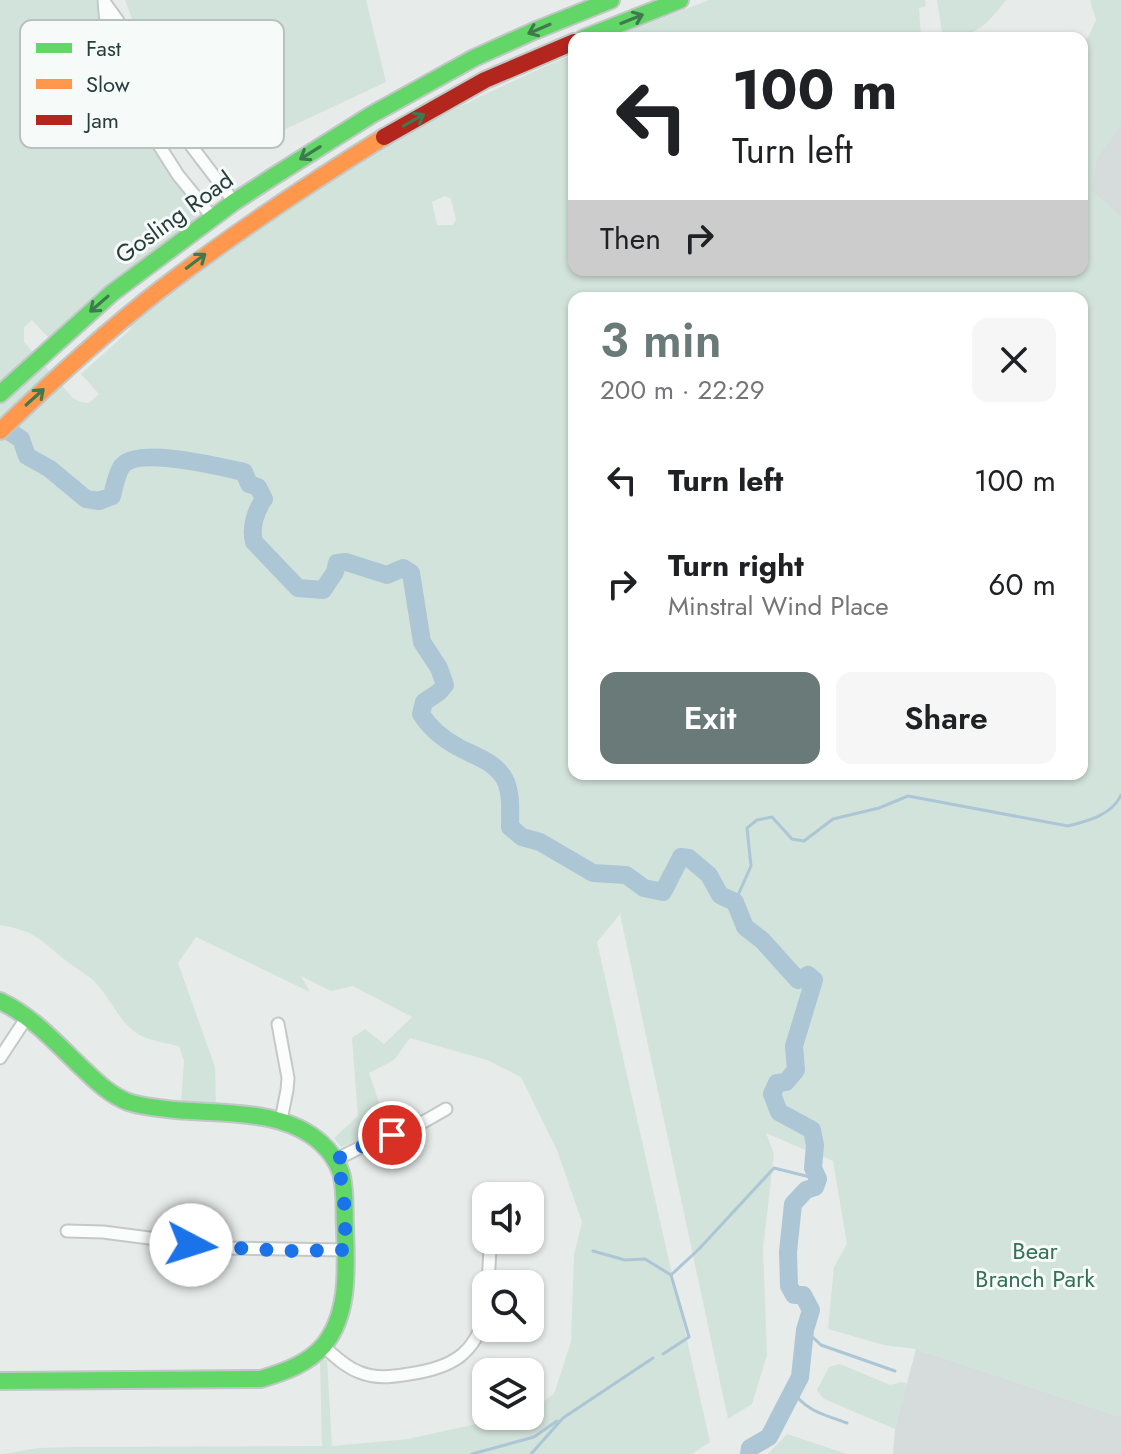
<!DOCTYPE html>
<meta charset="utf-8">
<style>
:root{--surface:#fff;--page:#f6f6f6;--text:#202124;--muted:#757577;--accent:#6a7a79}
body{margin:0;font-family:Jost,sans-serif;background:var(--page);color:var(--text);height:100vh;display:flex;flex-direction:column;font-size:30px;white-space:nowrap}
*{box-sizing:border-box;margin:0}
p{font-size:26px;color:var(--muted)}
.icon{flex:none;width:44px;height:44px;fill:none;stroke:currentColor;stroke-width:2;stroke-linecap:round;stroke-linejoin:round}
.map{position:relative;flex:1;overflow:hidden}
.panel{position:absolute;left:568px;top:292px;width:520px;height:488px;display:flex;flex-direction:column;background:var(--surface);border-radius:16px;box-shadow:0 2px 6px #0004}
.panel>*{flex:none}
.hud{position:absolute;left:568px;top:32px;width:520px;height:244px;border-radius:16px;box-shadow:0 2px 6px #0004;background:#fff;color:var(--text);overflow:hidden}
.fabs{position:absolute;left:472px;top:1182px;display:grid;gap:16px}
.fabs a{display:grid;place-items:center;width:72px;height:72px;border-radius:16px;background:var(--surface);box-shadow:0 2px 6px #0004;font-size:40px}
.pin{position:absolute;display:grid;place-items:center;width:68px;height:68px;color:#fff;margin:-34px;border:4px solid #fff;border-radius:50%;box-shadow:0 2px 8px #0007}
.me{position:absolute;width:88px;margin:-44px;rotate:95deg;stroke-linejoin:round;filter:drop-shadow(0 0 6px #0008)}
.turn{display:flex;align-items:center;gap:28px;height:168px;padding:0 32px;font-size:36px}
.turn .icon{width:104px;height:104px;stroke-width:2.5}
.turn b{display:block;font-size:56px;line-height:68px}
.then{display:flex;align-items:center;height:76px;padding:0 32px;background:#0003;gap:16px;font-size:30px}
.round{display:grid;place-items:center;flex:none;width:84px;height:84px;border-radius:16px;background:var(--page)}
.overview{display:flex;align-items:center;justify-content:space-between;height:136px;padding:0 32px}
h1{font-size:48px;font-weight:600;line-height:60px;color:var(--accent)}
.action{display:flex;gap:16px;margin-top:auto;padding:16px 32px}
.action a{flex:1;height:92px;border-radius:16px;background:var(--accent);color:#fff;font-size:32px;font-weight:600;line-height:92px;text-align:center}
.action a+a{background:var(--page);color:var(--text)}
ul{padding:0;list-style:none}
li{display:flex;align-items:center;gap:24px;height:104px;padding:0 32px}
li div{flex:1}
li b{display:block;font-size:30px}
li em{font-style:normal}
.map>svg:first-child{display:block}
</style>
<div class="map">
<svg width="1121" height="1454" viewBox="0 0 1121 1454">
<rect width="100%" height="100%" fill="#e7ebea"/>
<g fill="#d5dcdb">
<polygon points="1121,64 1121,319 1082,226 1082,138"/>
<polygon points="916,1349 1121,1417 1121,1454 893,1454 895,1429"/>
</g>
<g fill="#d2e3db" fill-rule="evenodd">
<path d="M0,0H96C109,55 129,106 158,154C169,172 183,188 195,204C198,214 197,219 190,227L186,226C138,261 93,298 49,338L32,320L24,327V342L73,398L81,402L89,403L99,394L81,374L131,329L129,325C208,262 290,202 378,151C441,114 507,83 574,54V270H1082V39L1088,38L1096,20L1090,0H1121V126L1097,158L1092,191L1121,216V1417L916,1349L884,1345L828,1329L834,1267L847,1244L833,1161L821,1156V1152L813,1151L812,1153L766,1133L774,1154L763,1248L767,1355L752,1404L728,1419L620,914L597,942L710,1442L692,1454H3L38,1448L72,1447L322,1446L320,1360H327L332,1446L408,1439L512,1416H530V1411L554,1394L571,1342L574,1255L582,1222L557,1150L521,1077L487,1060L410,1038L394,1060L369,1073L388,1129L341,1147L334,1138L358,1116L352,1038L365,1029L384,1044L412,1017L353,986L331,991L301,976L310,992L196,937L178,963L215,1067L216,1107L181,1104L184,1061L179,1046C166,1043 150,1041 138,1034C119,1022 110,997 94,981C85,973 74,967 64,959C39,939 35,931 0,925ZM445,196L451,199L456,220L453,225H437L432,202ZM574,298H1082V774H574Z"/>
<polygon points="125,0 366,0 386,82 243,149 228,144 229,132 240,121 203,73 168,54 144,52"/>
<polygon points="709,0 925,0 926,6 919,8 921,38 611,38"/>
<path d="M937,0H1006C986,25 979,35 946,38H943Z"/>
<polygon points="840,1364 890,1385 902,1382 907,1384 895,1429 824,1399 817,1390 829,1367"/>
<polygon points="787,1434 847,1454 768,1454"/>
</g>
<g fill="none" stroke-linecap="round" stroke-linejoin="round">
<g stroke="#acc6d5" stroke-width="3">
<path d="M735,902L751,866L747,828L757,820L772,817L792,839L804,841L833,819L879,808L908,796L1068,826C1088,821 1112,815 1121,795"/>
<polyline points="593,1251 625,1260 645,1259 671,1275"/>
<polyline points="805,1330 821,1345 895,1371"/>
<polyline points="663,1354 689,1337 671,1275 699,1249 774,1168 818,1179"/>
<path d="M792,1390C805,1411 825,1415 847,1423"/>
<polyline points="472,1454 534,1437 557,1421"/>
<polyline points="531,1454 563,1418 653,1358"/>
</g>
<path stroke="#acc6d5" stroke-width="18" d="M0,426L21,439L27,456L50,469L86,499L99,501L112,496C114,487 117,473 122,466C139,446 220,467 244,472L249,484L258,487L264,499C256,510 250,528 254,542L298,588L323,590L335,572L337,563L346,562L387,575L403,568L411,573L422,642L439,668L445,685L439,692L424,702L421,714C430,728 443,739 458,747C474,756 494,761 504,778C512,792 510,812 510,827L522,837L540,842L593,873L626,875L644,888L663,892L681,857L689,858L709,875L720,895L735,902L745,927L762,940L798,980L808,975L814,980L794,1046L796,1070L786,1082L777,1083L772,1094L779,1112L812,1130L815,1145L813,1168L818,1179L815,1187L806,1190L793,1204L788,1252L789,1286L794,1295H803L811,1310L805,1330L800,1377L769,1437L750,1448L749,1454"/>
<defs>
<g id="street">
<polyline points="104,0 106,24 114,51 143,120 178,175 213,218"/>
<polyline points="105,3 118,21 126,43 167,114 234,202"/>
<polyline points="278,1024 288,1078 287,1090 281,1120"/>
<polyline points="0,1058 27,1017"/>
<polyline points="335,1160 365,1145 418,1125 446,1109"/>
<polyline points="67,1231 103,1232 226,1248 346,1250"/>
<polyline points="488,1284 490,1249"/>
<path d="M323,1346C334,1355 345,1367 359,1372C376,1379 391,1377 409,1374C451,1368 475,1355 486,1312"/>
</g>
<g id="fast">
<polyline points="584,38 680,0"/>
<polyline points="0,394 112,293 234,202 271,178 371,115 474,58 534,31 611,0"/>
<path d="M0,1001C32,1016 55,1042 80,1066C95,1080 108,1094 128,1102C143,1107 160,1108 176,1110C222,1114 284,1109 321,1143C330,1151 337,1161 341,1173C346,1190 344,1210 345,1227C346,1266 350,1313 324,1345C308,1364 284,1372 261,1379L0,1381"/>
</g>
<path id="slow" d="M0,431C52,381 104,333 161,289C233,234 308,184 384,137"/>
<polyline id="jam" points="384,137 485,80 574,42"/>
</defs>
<use href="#street" stroke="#c4c8c7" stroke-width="15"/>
<use href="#fast" stroke="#c1c7c6" stroke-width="20"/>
<use href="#slow" stroke="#c1c7c6" stroke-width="20"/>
<use href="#jam" stroke="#c1c7c6" stroke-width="20"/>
<use href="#street" stroke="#fbfcfc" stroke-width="11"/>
<use href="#fast" stroke="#63d668" stroke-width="16"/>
<use href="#slow" stroke="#ff974d" stroke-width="16"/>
<use href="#jam" stroke="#b3261e" stroke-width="16"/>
</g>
<defs><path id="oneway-shaft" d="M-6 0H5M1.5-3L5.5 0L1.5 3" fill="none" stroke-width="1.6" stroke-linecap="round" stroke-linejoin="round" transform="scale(2)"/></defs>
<g stroke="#3e7a4e">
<use href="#oneway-shaft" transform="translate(632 19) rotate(-22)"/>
<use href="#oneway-shaft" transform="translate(539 29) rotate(157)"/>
<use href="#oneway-shaft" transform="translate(414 120) rotate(-29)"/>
<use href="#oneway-shaft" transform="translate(310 153) rotate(148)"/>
<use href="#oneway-shaft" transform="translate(196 261) rotate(-37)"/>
<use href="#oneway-shaft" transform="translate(99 304) rotate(139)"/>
<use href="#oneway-shaft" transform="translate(35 397) rotate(-42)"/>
</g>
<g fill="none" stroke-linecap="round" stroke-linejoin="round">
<path stroke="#1a73e8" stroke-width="14" stroke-dasharray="0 25.2" d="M191,1245L284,1251L346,1250C344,1220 347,1188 335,1160L365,1145L392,1135"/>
</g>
<g text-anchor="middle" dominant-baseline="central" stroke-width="6" stroke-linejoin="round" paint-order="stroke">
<g font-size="24" fill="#263d3c" stroke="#f6faf8">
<text transform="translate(174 217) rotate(-36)">Gosling Road</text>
</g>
<g font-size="24" fill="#34705a" stroke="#f6faf8">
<text x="1035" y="1250">Bear<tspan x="1035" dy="28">Branch Park</tspan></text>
</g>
</g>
<rect x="20" y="20" width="264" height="128" rx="12" fill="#f6faf8" stroke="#b8c1c0" stroke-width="2"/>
<rect x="36" y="43" width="36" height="10" fill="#63d668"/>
<rect x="36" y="79" width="36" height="10" fill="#ff974d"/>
<rect x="36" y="115" width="36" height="10" fill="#b3261e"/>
<g font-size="22" fill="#263d3c">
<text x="86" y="56">Fast</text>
<text x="86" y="92">Slow</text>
<text x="86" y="128">Jam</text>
</g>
</svg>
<div class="fabs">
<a><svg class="icon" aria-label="sound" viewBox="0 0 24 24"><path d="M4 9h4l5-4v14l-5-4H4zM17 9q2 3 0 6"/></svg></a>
<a><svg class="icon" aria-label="search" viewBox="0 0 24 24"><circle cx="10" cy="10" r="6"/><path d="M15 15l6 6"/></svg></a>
<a><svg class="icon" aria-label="layers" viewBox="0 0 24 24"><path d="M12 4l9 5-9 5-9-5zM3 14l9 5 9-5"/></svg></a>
</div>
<div class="pin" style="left:392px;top:1135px;background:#d93025"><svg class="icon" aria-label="arrive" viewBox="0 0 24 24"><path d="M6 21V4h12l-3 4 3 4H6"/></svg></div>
<svg class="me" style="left:191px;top:1245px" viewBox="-20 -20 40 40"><circle r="19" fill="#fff"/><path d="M0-13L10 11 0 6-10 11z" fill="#1a73e8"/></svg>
<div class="hud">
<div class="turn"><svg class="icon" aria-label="left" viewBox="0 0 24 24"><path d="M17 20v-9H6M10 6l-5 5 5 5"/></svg><div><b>100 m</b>Turn left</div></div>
<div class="then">Then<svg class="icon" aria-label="right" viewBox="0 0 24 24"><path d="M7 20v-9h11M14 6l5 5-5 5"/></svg></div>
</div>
<section class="panel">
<div class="overview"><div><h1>3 min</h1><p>200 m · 22:29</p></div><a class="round"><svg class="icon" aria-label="close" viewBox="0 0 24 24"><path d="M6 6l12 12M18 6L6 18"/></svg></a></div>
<ul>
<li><svg class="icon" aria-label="left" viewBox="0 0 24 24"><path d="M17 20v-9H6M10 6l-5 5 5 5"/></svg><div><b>Turn left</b></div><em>100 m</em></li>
<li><svg class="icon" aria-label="right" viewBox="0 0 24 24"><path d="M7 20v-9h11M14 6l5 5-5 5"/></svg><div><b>Turn right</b><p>Minstral Wind Place</p></div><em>60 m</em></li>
</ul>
<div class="action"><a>Exit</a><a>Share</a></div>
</section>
</div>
